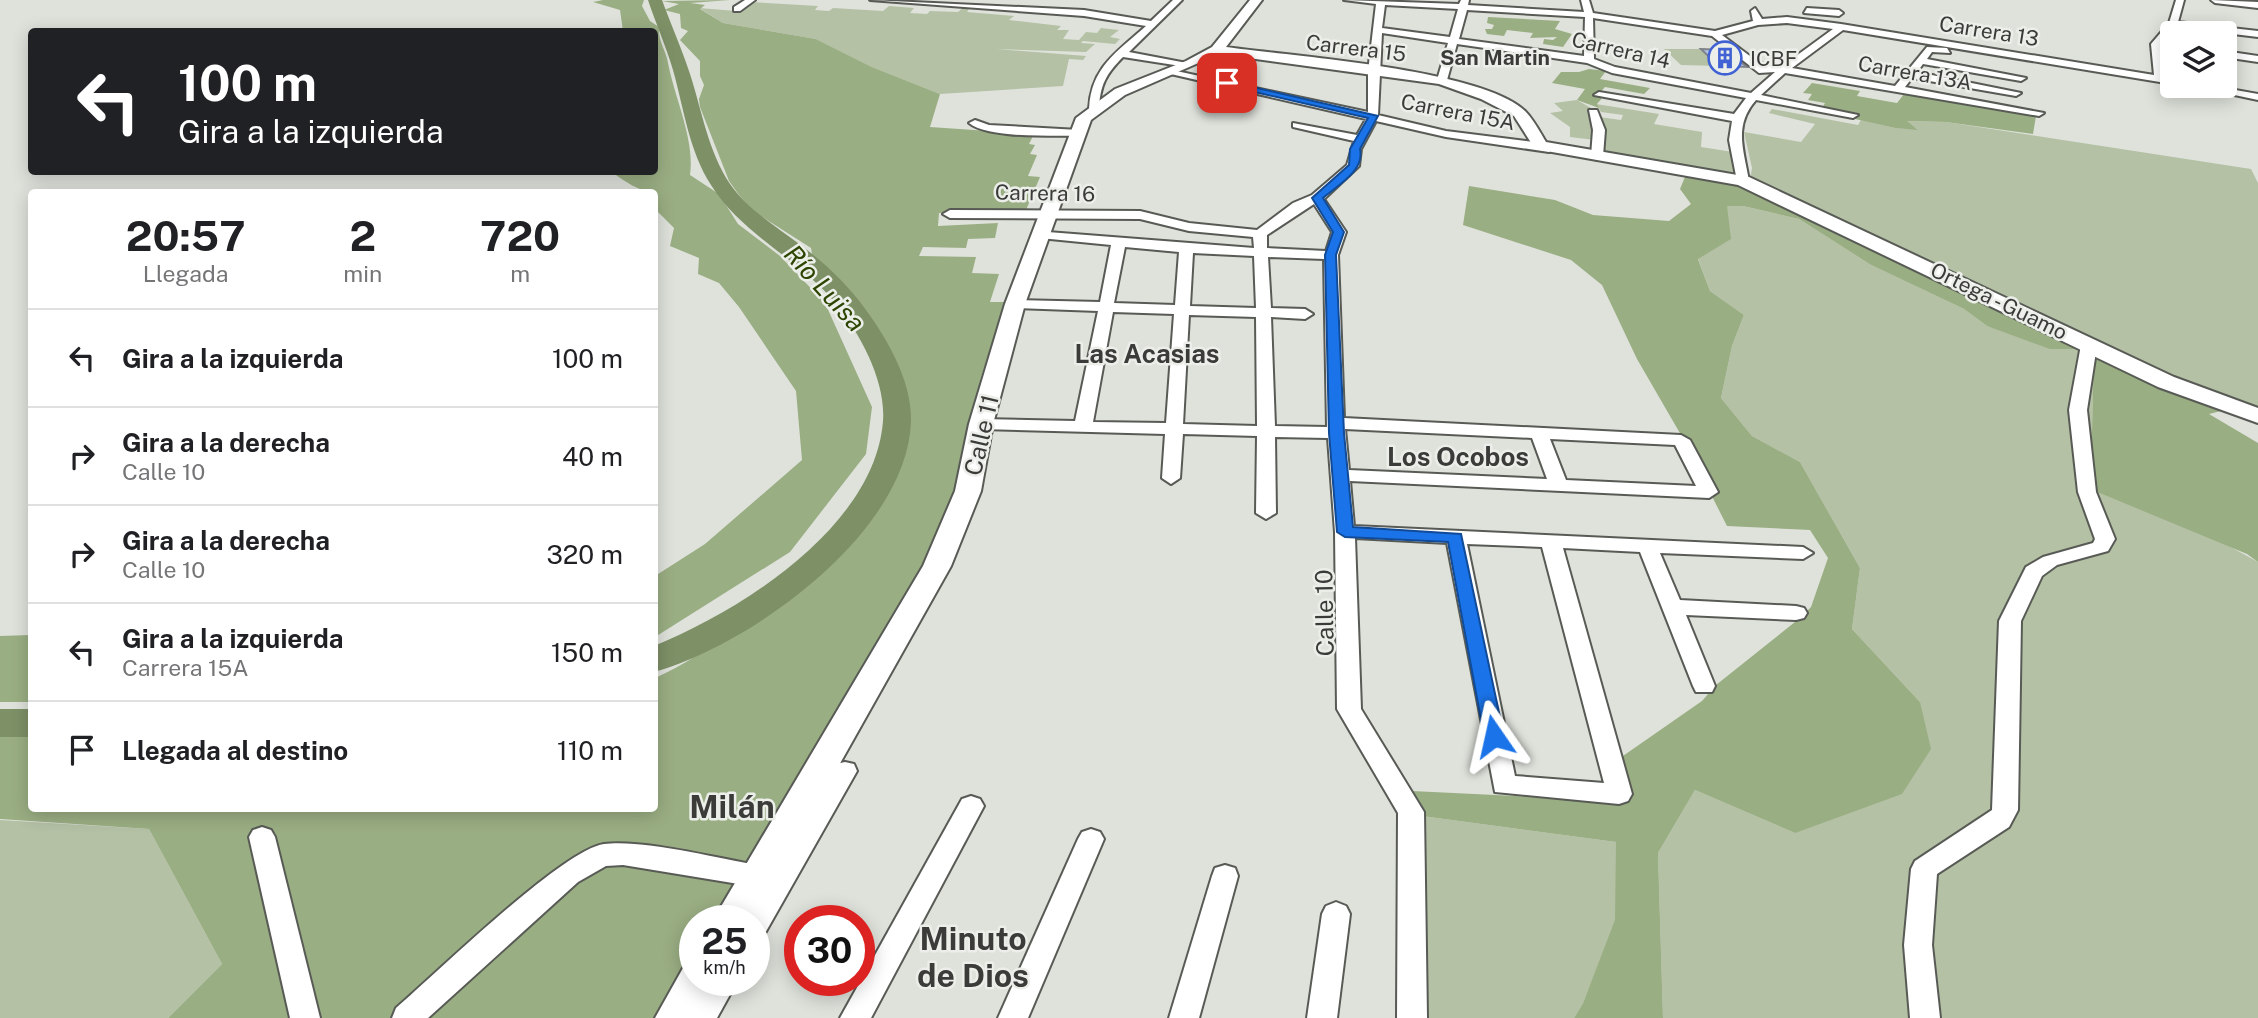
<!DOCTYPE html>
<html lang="es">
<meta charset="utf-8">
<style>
:root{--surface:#fff;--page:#f6f6f6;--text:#202124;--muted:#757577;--line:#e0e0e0}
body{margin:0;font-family:"Public Sans",sans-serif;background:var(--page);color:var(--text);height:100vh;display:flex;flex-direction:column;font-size:26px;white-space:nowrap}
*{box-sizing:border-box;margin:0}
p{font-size:23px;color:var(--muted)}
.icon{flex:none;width:38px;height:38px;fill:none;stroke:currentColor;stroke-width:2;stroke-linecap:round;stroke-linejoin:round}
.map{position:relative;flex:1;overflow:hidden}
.details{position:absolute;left:28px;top:189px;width:630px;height:623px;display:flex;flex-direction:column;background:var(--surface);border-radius:7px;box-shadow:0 4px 18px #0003}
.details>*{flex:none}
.banner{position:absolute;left:28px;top:28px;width:630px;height:147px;border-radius:7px;box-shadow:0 4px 18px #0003;background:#202124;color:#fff;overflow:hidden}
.controls{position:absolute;left:2160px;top:21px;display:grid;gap:14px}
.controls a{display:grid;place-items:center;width:77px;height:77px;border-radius:7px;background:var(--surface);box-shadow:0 4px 18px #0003;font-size:35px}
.speed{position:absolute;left:679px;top:905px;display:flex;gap:14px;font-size:35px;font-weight:700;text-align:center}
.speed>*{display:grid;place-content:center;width:91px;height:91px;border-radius:50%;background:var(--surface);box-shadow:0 4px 18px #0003;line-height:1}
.speed small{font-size:18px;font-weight:400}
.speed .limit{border:10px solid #d22;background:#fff;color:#111}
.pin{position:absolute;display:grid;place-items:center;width:60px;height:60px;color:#fff;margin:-30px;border-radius:14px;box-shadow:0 4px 10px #0006}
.me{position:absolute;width:77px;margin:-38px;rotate:349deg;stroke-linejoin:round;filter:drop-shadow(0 0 5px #0008)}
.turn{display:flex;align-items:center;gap:24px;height:147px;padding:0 35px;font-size:32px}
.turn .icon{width:91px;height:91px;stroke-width:2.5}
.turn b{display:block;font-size:49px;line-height:60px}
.eta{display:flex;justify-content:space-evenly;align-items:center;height:119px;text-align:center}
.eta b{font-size:42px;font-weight:700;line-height:49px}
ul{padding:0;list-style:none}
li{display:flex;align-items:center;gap:21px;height:98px;padding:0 35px;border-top:2px solid var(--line)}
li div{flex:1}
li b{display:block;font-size:26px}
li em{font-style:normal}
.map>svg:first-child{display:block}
</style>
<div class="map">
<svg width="2258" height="1018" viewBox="0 0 2258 1018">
<rect width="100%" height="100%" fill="#dfe2db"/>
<g fill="#b4c1a5">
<polygon points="750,2 818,6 815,10 829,11 833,8 883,11 889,6 914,8 910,13 927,14 930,11 958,12 966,5 972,5 967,12 1014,16 1009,20 1061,26 1057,30 1069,30 1063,39 1079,40 1086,32 1097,33 1101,28 1119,30 1110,37 1120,39 1115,44 1083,41 1081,43 1095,44 1086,52 996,49 1086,56 1083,60 1069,59 1063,86 940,94 872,67 816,39 723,23 699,8 736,11"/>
<polygon points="1664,49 1701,49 1719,66 1681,65"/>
<polygon points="1577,100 1591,108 1595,140 1570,137 1570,127 1550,113 1563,111 1554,103"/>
<polygon points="1596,104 1659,114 1654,124 1702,132 1701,147 1733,152 1738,179 1605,154 1605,127 1599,117 1621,120 1623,115 1601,112"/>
<polygon points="1772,109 1858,125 1861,120 1895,128 1917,129 1905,121 1946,122 2251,169 2258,183 2258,414 2171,382 1750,181 1752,168 1744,132 1801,142 1815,124 1769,113"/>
<polygon points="1727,206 1743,206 1799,219 1871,265 1964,309 1987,326 2094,350 2091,470 2258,562 2258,1018 1663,1018 1658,853 1695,790 1795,833 1920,702 1852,629 1860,568 1800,462 1752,436 1721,398 1732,346 1744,315 1710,291 1698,258"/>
<polygon points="1422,816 1616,842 1616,920 1583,1003 1574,1018 1422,1018"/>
<polygon points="0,820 149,829 222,964 168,1018 0,1018"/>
</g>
<g fill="#9aae83">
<path d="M603,0H644L642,6L650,21L659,27C658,42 666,50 668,63C675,99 695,140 690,175L719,194L738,224L780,256L825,303L872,407L866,454L790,552L655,637V576L705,544L802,460L796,391L739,307L719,283L698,274L699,258L670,246L674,228L655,209L654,192C640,192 624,181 612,172H654V32L623,31L620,10L593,2Z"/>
<path d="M730,0L690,3L705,5L700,9L723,23L816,39L872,67L940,94L930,127L1034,134L1029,144L1035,145L1030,154L1037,155L1028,176L1040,177L1026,210L939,213L938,226L998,223L995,238L968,239L966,248L923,247L919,256L976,257L972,273L999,274L990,302H1007L981,377L965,470L935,547L717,920H695V959L661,1018H168L222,964L149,829L0,819V731H31L32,808H654L655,678C682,666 707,649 733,633C801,589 875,534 898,453C901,443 906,431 906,422C903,357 858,301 813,259L811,248L753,211L739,195L729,181L700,107L699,99L704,85L700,76V61L680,40L688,31L681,28L680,14L664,10L679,4L662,1Z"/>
<polygon points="1488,17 1560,21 1555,29 1572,34 1563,47 1543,44 1544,39 1553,40 1557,37 1530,38 1533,33 1507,30 1504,36 1487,34 1485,29 1492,29 1494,25 1487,23"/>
<polygon points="1589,69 1606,71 1600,79 1650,88 1644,94 1605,87 1597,96 1603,97 1597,104 1599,108 1577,100 1585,89 1552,83 1561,72 1579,72"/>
<polygon points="1812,83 1860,91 1857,96 1897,103 1904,94 2036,116 2033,134 1946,122 1907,121 1918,130 1895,128 1855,119 1859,115 1822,108 1825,103 1808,100 1812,94 1803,93"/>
<polygon points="1687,172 1746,184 2082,349 2050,349 1987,326 1964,309 1871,265 1799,219 1743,206 1727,206 1731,239 1698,259 1710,291 1744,315 1732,346 1721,398 1752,436 1800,462 1860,568 1852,629 1920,702 1931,749 1902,794 1795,833 1695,790 1658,853 1663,1018 1574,1018 1583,1003 1615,920 1616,842 1422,816 1412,791 1622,801 1620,758 1702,701 1716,685 1800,618 1811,607 1828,558 1810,530 1727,526 1681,435 1637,359 1602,285 1571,260 1463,225 1469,186 1555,200 1593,215 1669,221 1691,204 1680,189"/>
<polygon points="2094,350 2229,409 2209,414 2258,443 2258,562 2247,554 2095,491 2091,470"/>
<polygon points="31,635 31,702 0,702 0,636"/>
</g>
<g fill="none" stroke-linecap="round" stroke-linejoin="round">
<g fill="#7d9066" fill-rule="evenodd">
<path d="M648,0H662C671,25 682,49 690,74C702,111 708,151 730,184C748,210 777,227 802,246C826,264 848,285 866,310C888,340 912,382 911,421C908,532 751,645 654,672V646C742,610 875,526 883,421C886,382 861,335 837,305C800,259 742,235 711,185C689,151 684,109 673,70C666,46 656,24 648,0Z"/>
<rect x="0" y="709" width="32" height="28"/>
</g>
</g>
<polygon fill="#afc1ed" stroke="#808389" stroke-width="2" points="1701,49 1726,50 1747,67 1719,66"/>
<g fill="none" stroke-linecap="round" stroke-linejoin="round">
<defs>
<g id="street">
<polygon points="745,0 755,0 740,11 734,11 734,7"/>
<path d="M870,0L1084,10L1151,21L1173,0H1182L1129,52L1192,64L1187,67L1123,57C1106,74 1100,85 1099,109L1094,112L1089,109C1091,67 1117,52 1146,26L1084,16Z"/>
<path d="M1344,0L1459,4L1461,0H1469L1468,5L1584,12L1581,0H1589L1593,13L1715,31L1753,21L1751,11L1755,8L1762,19L1787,17L1841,24L2154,75L2151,44L2169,23L2176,0H2184L2178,22L2258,31V37L2175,27L2161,44L2165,77L2172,78V84L1843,30L1792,68L1895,86L1927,47L1947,48L1950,53L1932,52L1927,59L2026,78L2021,81L1923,64L1917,72L2021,93L2016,96L1912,78L1905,87L2044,113L2039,116L1785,73L1761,95L1858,115L1853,118L1756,100C1733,126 1744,150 1749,181L1743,185L1737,181L1729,140L1732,121L1594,95L1599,92L1734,114L1746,98L1612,73L1587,63L1457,44L1447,80L1442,83L1437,80L1448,43L1382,33L1378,115L1446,131L1549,144L1555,148L1549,152L1446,137L1376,121L1361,149L1359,166L1324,199L1346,232L1338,255L1344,418L1681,435L1690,440L1718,492L1709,498L1350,481L1354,526L1803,547L1813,553L1803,559L1660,553L1680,600L1796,606L1804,608L1807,613L1804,618L1796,620L1686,615L1715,686L1712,692H1696L1693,686L1640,552L1563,548L1632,794L1628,801L1619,804L1495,792L1447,543L1355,538L1361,709L1424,812L1427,1018H1397L1398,813L1337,709L1335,532L1328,438L1275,437L1276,513L1266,519L1256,513L1257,436L1183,434L1180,478L1171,484L1162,478L1165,434L981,429L972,424L981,419L1075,421L1098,311L1015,308L1008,304L1015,300L1100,302L1111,245L1040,238L1033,234L1035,231L1254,248L1253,237L1189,231L1140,219L950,218L943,214L950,210L1140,211L1189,223L1257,230L1293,203L1312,195L1347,165L1354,141L1293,127V123L1357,135L1366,119L1162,72L1167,69L1368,112V72L1376,4ZM1385,5L1458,9L1450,37L1382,28ZM1467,10L1585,17L1584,56L1459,39ZM1593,18L1712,36L1759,73L1775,72L1751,93L1615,67L1594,59ZM1787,23L1833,29L1781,67L1759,63L1722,35L1758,25ZM1314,204L1332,232L1326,251L1267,248V235ZM1125,247L1179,252L1175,305L1114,303ZM1193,253L1254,256L1256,308L1190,306ZM1268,257L1324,259L1327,427L1275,426L1271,317L1305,319L1313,314L1305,309L1271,308ZM1113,312L1174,314L1166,423L1093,422ZM1189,315L1256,317L1257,426L1183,424ZM1345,429L1532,438L1547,479L1349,470ZM1550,439L1675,445L1696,486L1566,480ZM1467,544L1542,547L1604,783L1515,776Z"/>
<polygon points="2211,0 2258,2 2258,8 2215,3"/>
<polygon points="1807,8 1839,10 1843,13 1839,16 1804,13"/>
<polygon points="2224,51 2258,56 2258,62 2224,57"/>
<polygon points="2192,86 2213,86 2258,94 2258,100"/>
<polygon points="1589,110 1597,110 1605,130 1603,156 1597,160 1591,156 1593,130"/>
<path d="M975,120L989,125L1079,130L1085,133L1079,136C1052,135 989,139 969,123Z"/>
<polygon points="2089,340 2097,345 2087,410 2096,492 2115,539 2108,551 2057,565 2042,576 2021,621 2018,810 2009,827 1937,874 1932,945 1940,1018 1910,1018 1904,945 1911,869 1915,861 1992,810 1999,621 2026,567 2043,557 2093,543 2095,539 2078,492 2069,410 2081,345"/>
<path d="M845,762L854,764L857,771L764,935L754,939V920H743L764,885L757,887L623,865L606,866L578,882L428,1018H392L396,1008C435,975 562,850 604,844C642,839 717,858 757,865L767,868L770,875L836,764Z"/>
<polygon points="971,796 980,799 984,806 871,1018 840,1018 962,799"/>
<polygon points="262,827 271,830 275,837 320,1018 290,1018 249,837 253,830"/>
<polygon points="1091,829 1100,832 1104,839 1028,1018 998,1018 1078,839 1082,832"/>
<polygon points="1225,865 1235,868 1238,876 1199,1018 1169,1018 1212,876 1215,868"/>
<polygon points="1336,902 1346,906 1350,914 1337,1018 1307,1018 1322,914 1326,906"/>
<polygon points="707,980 738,980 717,1018 686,1018"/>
</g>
<g id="secondary">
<path d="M1250,0H1262L1226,47C1290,56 1482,69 1525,111C1533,119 1540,132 1546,142L1749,177L2174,377L2258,408V423L2158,387L1738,185L1535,149L1514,116L1481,99L1439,84L1219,54L1125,95L1091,120L1025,304L993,424L981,491L951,566L752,920H713L923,566L955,491L969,424L1005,304L1076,118L1115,89L1186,61L1212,47Z"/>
<polygon points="695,963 695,980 717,980 697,1018 655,1018 683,968"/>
</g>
</defs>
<use href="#street" stroke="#585b55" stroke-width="4"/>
<use href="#secondary" stroke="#585b55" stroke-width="4"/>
<use href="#street" fill="#fff" fill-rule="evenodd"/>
<use href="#secondary" fill="#fff" fill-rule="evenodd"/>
</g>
<path fill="#1a73e8" stroke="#114b97" stroke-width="2" d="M1227,81L1378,116L1360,149C1365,171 1338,185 1323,198L1344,232L1336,255L1344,433L1353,527L1461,534L1504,736L1501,741L1494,743L1484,736L1448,542L1345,537L1337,532L1329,433L1325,255L1333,232L1312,198L1349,165L1350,149L1368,118L1224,85Z"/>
<defs>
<symbol id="building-ring" viewBox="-11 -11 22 22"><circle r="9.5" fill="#ecefe9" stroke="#4062d4" stroke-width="1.5"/><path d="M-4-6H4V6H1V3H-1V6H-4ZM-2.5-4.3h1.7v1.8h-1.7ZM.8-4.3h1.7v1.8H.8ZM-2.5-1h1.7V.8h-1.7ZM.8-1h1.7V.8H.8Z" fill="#4062d4"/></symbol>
</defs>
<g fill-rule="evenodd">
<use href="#building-ring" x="1706" y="39" width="38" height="38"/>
</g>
<g text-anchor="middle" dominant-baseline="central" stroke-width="5" stroke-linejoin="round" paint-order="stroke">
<g font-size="21" fill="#3b3c3a" stroke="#ecefe9">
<text transform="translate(1989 31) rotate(9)">Carrera 13</text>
<text transform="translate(1356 48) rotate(7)">Carrera 15</text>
<text transform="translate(1621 50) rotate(13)">Carrera 14</text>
<text transform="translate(1915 73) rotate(10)">Carrera 13A</text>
<text transform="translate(1458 112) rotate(11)">Carrera 15A</text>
<text transform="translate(1045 193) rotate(1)">Carrera 16</text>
<text transform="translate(1999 301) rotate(26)">Ortega - Guamo</text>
</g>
<g font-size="21" font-weight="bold" fill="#3b3c3a" stroke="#ecefe9">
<text x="1495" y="57">San Martin</text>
</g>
<g font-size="21" fill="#3b3c3a" stroke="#ecefe9" text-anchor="start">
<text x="1750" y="58">ICBF</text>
</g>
<g font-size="24" fill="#3b3c3a" stroke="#ecefe9">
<text transform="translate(981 435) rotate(-77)">Calle 11</text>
<text transform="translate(1324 613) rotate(-91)">Calle 10</text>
</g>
<g font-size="26" font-style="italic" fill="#2d4500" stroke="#ecefe9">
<text transform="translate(825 288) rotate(48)">Río Luisa</text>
</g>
<g font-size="26" font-weight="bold" fill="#3b3c3a" stroke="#ecefe9">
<text x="1147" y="353">Las Acasias</text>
<text x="1458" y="456">Los Ocobos</text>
</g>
<g font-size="32" font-weight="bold" fill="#3b3c3a" stroke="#ecefe9">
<text x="732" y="806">Milán</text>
<text x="973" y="938">Minuto<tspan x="973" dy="37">de Dios</tspan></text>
</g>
</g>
</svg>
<div class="controls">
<a><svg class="icon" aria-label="layers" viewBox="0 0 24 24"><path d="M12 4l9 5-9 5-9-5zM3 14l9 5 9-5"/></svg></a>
</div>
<div class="speed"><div>25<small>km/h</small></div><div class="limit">30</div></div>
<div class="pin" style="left:1227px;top:83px;background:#d93025"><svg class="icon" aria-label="arrive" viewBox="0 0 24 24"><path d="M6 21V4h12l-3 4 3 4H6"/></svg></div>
<svg class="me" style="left:1494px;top:736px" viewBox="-20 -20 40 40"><path d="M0-17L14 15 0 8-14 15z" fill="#1a73e8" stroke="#fff" stroke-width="4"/></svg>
<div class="banner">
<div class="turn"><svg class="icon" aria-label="left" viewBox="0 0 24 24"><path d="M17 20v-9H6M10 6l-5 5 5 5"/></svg><div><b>100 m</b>Gira a la izquierda</div></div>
</div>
<section class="details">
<div class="eta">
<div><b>20:57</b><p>Llegada</p></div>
<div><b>2</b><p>min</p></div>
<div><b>720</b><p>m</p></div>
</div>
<ul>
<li><svg class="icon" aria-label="left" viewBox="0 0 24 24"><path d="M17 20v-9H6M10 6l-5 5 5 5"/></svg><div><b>Gira a la izquierda</b></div><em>100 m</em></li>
<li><svg class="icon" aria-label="right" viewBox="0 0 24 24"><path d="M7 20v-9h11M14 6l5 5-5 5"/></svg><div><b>Gira a la derecha</b><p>Calle 10</p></div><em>40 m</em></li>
<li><svg class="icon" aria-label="right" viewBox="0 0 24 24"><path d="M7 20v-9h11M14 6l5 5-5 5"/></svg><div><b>Gira a la derecha</b><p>Calle 10</p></div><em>320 m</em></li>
<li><svg class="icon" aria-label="left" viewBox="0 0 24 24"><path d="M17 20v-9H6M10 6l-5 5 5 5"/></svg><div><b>Gira a la izquierda</b><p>Carrera 15A</p></div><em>150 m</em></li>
<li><svg class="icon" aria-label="arrive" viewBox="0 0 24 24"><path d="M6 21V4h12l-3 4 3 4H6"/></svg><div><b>Llegada al destino</b></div><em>110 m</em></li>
</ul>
</section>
</div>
